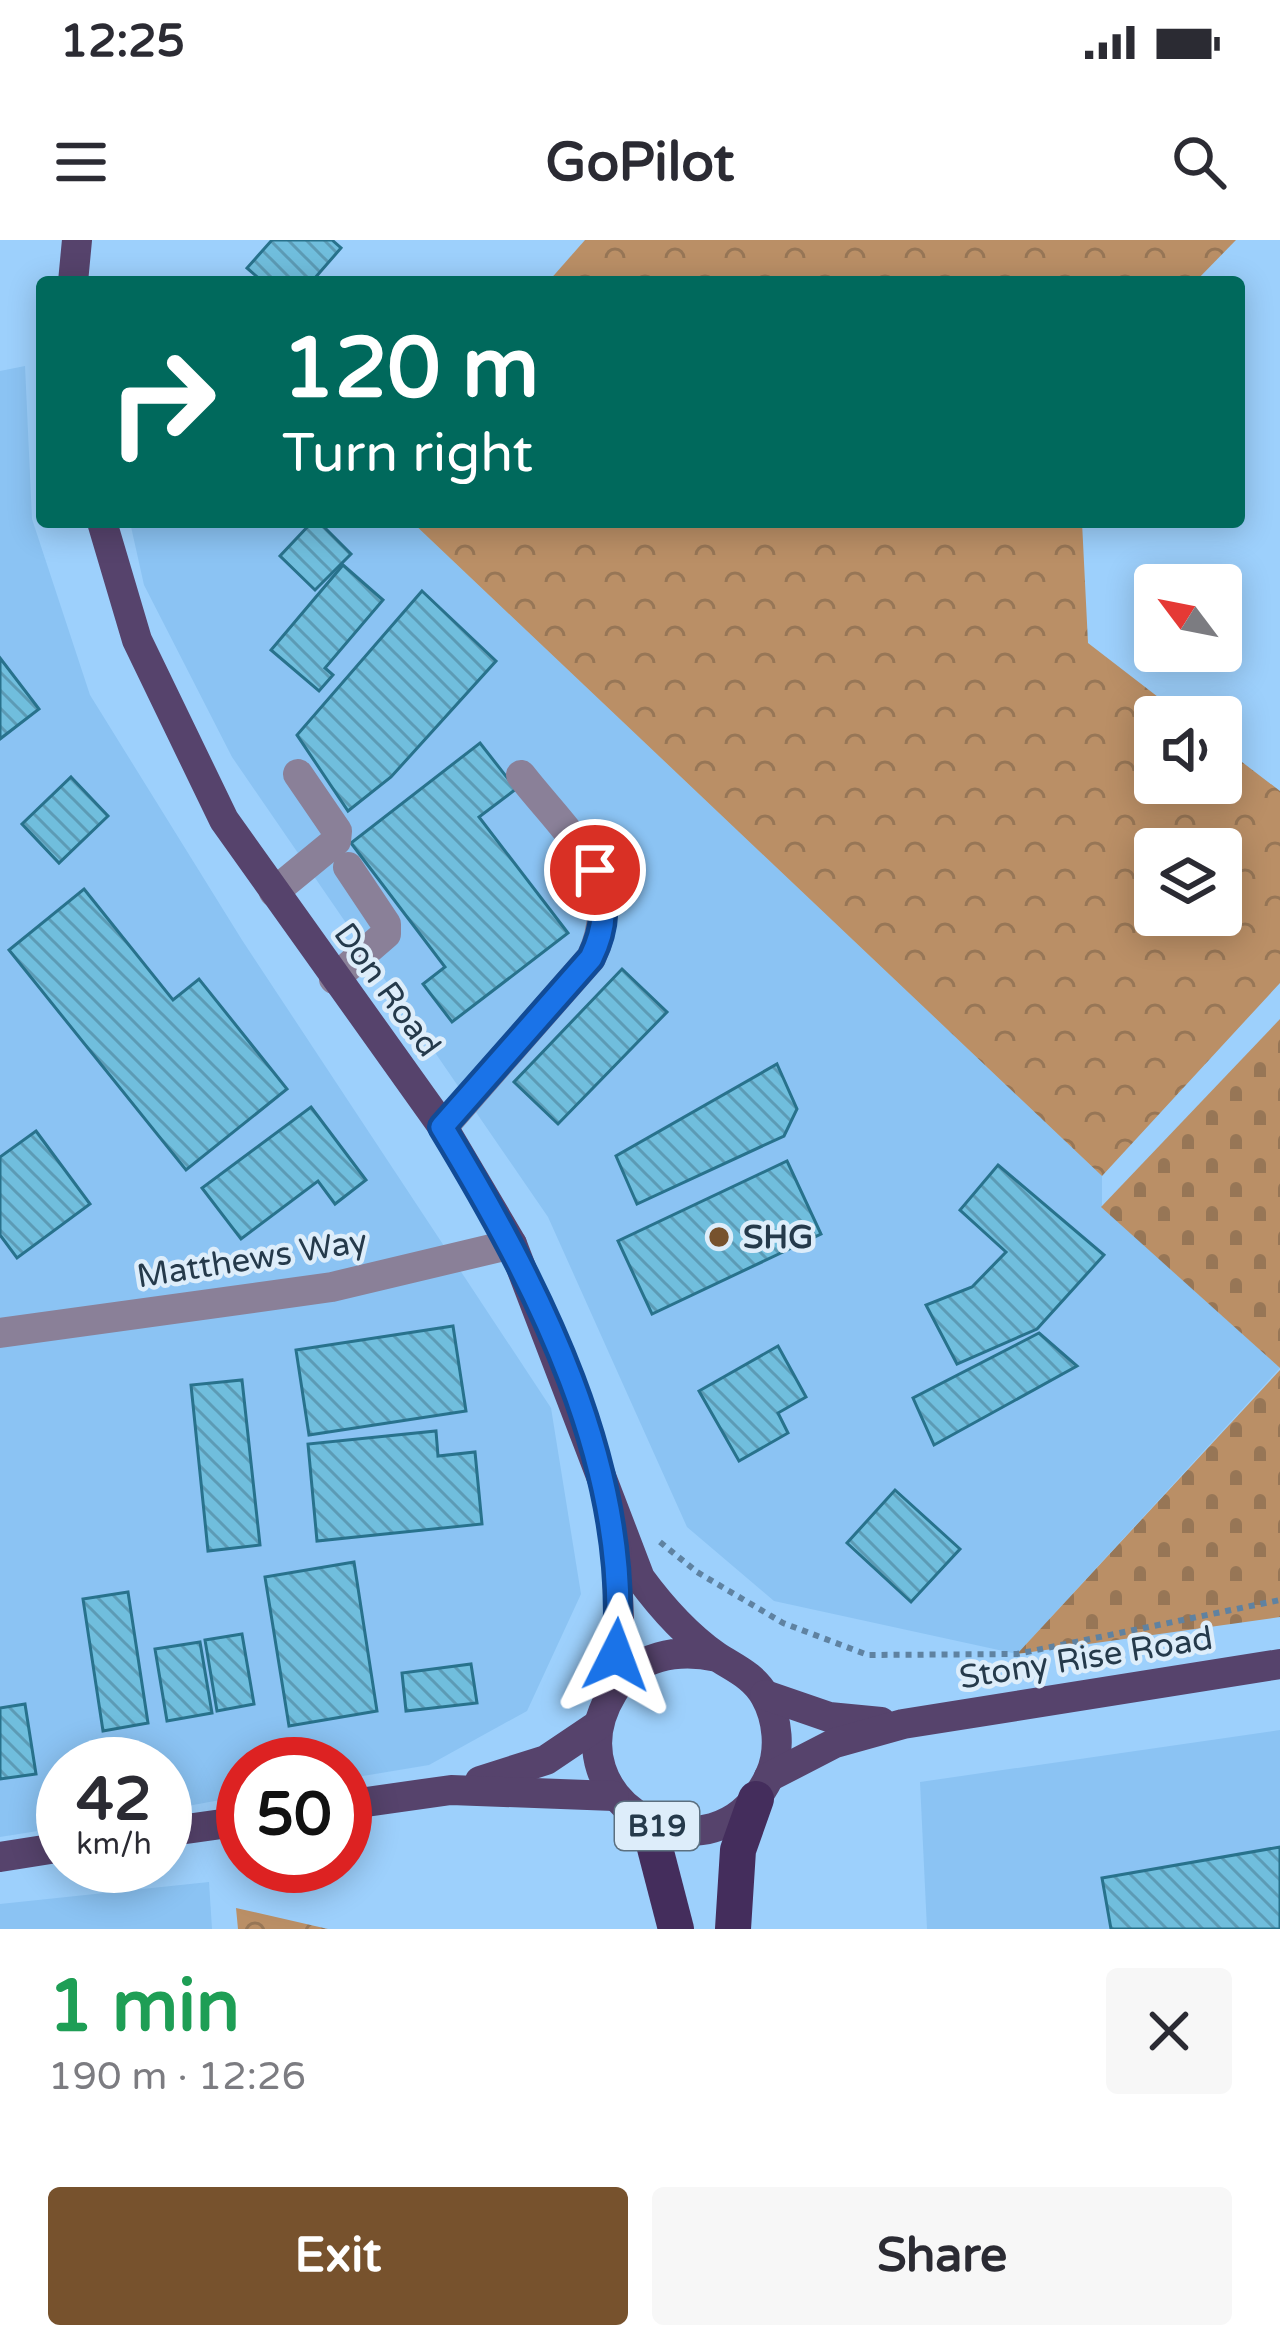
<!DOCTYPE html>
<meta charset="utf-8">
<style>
:root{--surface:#fff;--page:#f7f7f7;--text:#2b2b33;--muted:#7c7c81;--accent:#77522d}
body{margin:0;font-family:"Varela Round",sans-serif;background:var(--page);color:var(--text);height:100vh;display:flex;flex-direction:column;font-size:45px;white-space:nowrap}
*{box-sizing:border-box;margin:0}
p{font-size:39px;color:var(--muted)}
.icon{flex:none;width:66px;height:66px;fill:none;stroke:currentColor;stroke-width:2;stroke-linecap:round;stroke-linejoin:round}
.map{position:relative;height:1689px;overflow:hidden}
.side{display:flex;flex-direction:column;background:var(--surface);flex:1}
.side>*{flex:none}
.guide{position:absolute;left:36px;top:36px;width:1209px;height:252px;border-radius:12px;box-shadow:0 6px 30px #0003;background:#00695c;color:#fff;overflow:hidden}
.needle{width:78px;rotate:302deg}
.fabs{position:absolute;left:1134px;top:324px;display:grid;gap:24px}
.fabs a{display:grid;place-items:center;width:108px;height:108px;border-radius:12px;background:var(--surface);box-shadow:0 6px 30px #0003;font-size:60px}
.speed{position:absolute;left:36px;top:1497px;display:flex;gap:24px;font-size:60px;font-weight:700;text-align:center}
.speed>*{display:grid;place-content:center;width:156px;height:156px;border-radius:50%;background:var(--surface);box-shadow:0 6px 30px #0003;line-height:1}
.speed small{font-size:30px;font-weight:400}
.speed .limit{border:18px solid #d22;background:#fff;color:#111}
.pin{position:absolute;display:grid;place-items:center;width:102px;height:102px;color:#fff;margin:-51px;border:6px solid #fff;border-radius:50%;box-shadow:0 3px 12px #0007}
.me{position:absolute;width:132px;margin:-66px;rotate:3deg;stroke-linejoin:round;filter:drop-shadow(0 0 9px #0008)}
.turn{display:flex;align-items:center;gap:42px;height:252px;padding:0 48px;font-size:54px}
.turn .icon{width:156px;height:156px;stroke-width:2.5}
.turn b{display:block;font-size:84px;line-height:102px}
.round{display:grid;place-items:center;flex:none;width:126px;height:126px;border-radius:12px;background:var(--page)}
.overview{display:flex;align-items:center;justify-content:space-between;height:204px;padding:0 48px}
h1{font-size:72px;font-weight:800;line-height:90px;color:#1e9e55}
.primary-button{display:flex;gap:24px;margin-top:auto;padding:24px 48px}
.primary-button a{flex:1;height:138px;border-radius:12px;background:var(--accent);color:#fff;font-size:48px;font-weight:800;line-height:138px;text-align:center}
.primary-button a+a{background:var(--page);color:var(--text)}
.status{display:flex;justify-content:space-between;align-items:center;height:84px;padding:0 60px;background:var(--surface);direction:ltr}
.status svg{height:33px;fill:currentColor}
header{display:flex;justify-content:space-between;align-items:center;height:156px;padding:0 48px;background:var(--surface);font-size:54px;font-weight:800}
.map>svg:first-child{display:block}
</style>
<div class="status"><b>12:25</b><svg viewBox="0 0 49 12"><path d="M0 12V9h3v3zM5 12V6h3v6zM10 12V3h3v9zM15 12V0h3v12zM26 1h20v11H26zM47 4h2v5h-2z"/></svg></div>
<header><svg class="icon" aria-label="menu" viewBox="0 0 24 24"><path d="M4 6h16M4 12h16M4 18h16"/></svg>GoPilot<svg class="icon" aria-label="search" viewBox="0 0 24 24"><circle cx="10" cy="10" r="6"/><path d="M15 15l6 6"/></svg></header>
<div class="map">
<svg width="1280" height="1689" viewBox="0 0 1280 1689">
<defs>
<pattern id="forest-crowns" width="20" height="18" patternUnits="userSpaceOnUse" patternTransform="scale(3)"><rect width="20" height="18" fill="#ba8f66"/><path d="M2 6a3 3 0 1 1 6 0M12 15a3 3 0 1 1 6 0" fill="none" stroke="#977656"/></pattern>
<pattern id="cemetery-stones" width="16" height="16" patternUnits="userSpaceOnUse" patternTransform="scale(3)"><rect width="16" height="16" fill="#ba8f66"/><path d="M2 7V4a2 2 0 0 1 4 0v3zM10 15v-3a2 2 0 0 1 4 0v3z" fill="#977656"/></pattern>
<pattern id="building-back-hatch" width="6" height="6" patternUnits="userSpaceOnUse" patternTransform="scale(3)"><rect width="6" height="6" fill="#70bedd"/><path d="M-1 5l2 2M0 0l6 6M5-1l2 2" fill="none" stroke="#5c9bb5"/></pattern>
</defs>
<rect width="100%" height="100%" fill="#9dd0fc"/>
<g fill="#8bc3f3">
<polygon points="25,126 32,279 90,455 242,700 551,1168 581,1354 527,1471 429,1525 345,1539 345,1524 243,1524 243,1556 165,1570 165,1524 63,1524 63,1587 0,1597 0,131"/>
<polygon points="130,282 412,282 1102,936 1102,967 1280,1128 1017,1414 774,1361 687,1287 548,977 232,517 144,345"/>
<polygon points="1280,1490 1280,1689 927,1689 920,1542"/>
<polygon points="209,1642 212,1689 0,1689 0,1664"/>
</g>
<g fill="url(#forest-crowns)" fill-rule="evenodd">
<polygon points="585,0 1236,0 1195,42 548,42"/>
<path d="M412,282H1082L1088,403L1184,477H1155V543H1221V506L1280,551V743L1102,936ZM1155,609H1221V675H1155Z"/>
<polygon points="236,1668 328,1689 238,1689"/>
</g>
<g fill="url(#cemetery-stones)">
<polygon points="1280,779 1280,1128 1101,967"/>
<polygon points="1280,1130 1280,1377 1017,1414"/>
</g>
<g fill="url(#building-back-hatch)" stroke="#28728c" stroke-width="3">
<polygon points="272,0 332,0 341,8 314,39 318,42 263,42 247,28"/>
<polygon points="312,282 319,282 351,314 315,350 280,316"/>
<polygon points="343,325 383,360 325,428 333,435 319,451 271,410"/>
<polygon points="422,351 496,421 391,537 348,571 297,495"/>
<polygon points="0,418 39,469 0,499"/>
<polygon points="480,503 516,549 479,577 568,693 452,782 423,744 445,727 351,603"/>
<polygon points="71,537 108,576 59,623 22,584"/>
<polygon points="84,649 173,760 199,739 287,849 186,930 9,710"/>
<polygon points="622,729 667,772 558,884 514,842"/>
<polygon points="777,824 797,869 784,896 637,964 616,916"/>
<polygon points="311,867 366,940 335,964 318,941 241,999 202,948"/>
<polygon points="36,891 90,964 17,1018 0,995 0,917"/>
<polygon points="787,921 821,994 652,1074 618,1001"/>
<polygon points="998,925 1104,1015 1037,1089 957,1124 926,1065 972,1047 1006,1012 960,970"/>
<polygon points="453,1086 466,1171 309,1195 296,1110"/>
<polygon points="1039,1093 1077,1126 934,1205 913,1158"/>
<polygon points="778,1106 806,1157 778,1173 788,1193 739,1221 699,1151"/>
<polygon points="242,1140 260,1305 208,1311 191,1145"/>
<polygon points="436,1191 438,1216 475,1212 482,1284 317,1301 308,1204"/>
<polygon points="895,1250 960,1309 911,1362 847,1303"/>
<polygon points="354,1322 377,1471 289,1486 265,1337"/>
<polygon points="128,1352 148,1483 103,1491 83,1359"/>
<polygon points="242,1394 254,1464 217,1471 205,1400"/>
<polygon points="200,1402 212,1473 167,1481 155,1409"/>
<polygon points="471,1424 477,1463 406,1471 402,1433"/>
<polygon points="25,1464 36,1534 0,1539 0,1468"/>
<polygon points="1280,1607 1280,1689 1111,1689 1102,1638"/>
</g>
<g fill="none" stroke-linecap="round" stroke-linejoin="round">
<polyline stroke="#5f82a1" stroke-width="6" stroke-dasharray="6 6" stroke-linecap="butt" points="660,1302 697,1332 783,1383 868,1415 1017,1414 1280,1360"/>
<g stroke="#8a8098" stroke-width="30">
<polyline points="274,652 336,601 337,591 298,534"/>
<polyline points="334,739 386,694 386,684 348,627"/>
<path d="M443,887L591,718C628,640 566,593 521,535"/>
<polyline points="0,1093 332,1047 512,1004"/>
</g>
<g stroke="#56436c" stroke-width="30">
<polyline points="73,42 77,0"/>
<path d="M102,282L137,400L224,580L443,887L512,1004L640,1338C662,1368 685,1394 716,1416C734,1428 753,1435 765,1456C778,1479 781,1511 770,1535C715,1654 545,1563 613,1452C635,1415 679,1408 717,1417"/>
<polyline points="614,1449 619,1380 616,1306"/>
<polyline points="765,1455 829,1477 881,1482"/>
<polyline points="769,1537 835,1503 903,1484 1280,1424"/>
<polyline points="480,1541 546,1520 598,1485"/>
<polyline points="345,1565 451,1550 614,1556"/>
<polyline points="165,1592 243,1581"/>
<polyline points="0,1617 63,1607"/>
</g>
<g stroke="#442d5c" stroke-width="36">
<polyline points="649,1585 676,1689"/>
<polyline points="733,1689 738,1610 756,1559"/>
</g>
</g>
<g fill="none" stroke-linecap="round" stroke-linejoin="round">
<defs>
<path id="route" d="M595,630C606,664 607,685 591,718L442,887C537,1044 633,1227 616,1415"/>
</defs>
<use href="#route" stroke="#114b97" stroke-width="30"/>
<use href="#route" stroke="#1a73e8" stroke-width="21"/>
</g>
<circle fill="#77522d" stroke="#ddedfa" stroke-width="4.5" cx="719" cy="997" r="12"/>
<g text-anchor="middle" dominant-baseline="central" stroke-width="9" stroke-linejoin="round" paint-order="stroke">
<rect fill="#ddedfa" stroke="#5c7080" stroke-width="3" x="615" y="1562" width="84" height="48" rx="9"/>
<g font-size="30" font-weight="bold" fill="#253a4b">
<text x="657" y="1586">B19</text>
</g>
<g font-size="33" fill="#253a4b" stroke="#ddedfa">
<text transform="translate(387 750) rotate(54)">Don Road</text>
<text transform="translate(252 1019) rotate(-9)">Matthews Way</text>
<text transform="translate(1086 1418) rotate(-9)">Stony Rise Road</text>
</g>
<g font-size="33" font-weight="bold" fill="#253a4b" stroke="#ddedfa" text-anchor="start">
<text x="743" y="997">SHG</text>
</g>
</g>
</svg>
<div class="fabs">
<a><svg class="needle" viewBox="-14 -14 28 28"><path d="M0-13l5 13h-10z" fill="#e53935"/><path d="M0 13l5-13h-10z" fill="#7c7c81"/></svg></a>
<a><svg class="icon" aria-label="sound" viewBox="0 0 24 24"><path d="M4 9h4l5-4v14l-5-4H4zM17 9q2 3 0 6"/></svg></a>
<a><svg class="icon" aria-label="layers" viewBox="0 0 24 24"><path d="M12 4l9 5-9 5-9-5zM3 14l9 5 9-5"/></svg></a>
</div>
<div class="speed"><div>42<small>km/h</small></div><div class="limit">50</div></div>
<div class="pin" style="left:595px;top:630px;background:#d93025"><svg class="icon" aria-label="arrive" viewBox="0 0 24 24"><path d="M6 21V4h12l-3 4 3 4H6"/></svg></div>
<svg class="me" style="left:616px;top:1415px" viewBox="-20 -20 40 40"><path d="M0-17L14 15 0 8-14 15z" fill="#1a73e8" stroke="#fff" stroke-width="4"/></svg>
<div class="guide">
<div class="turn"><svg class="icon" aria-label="right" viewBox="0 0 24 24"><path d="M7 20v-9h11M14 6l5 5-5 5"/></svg><div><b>120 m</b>Turn right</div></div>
</div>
</div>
<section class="side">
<div class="overview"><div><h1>1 min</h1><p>190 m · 12:26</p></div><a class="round"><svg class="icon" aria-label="close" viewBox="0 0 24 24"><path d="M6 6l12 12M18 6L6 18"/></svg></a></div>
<div class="primary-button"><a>Exit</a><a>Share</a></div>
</section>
